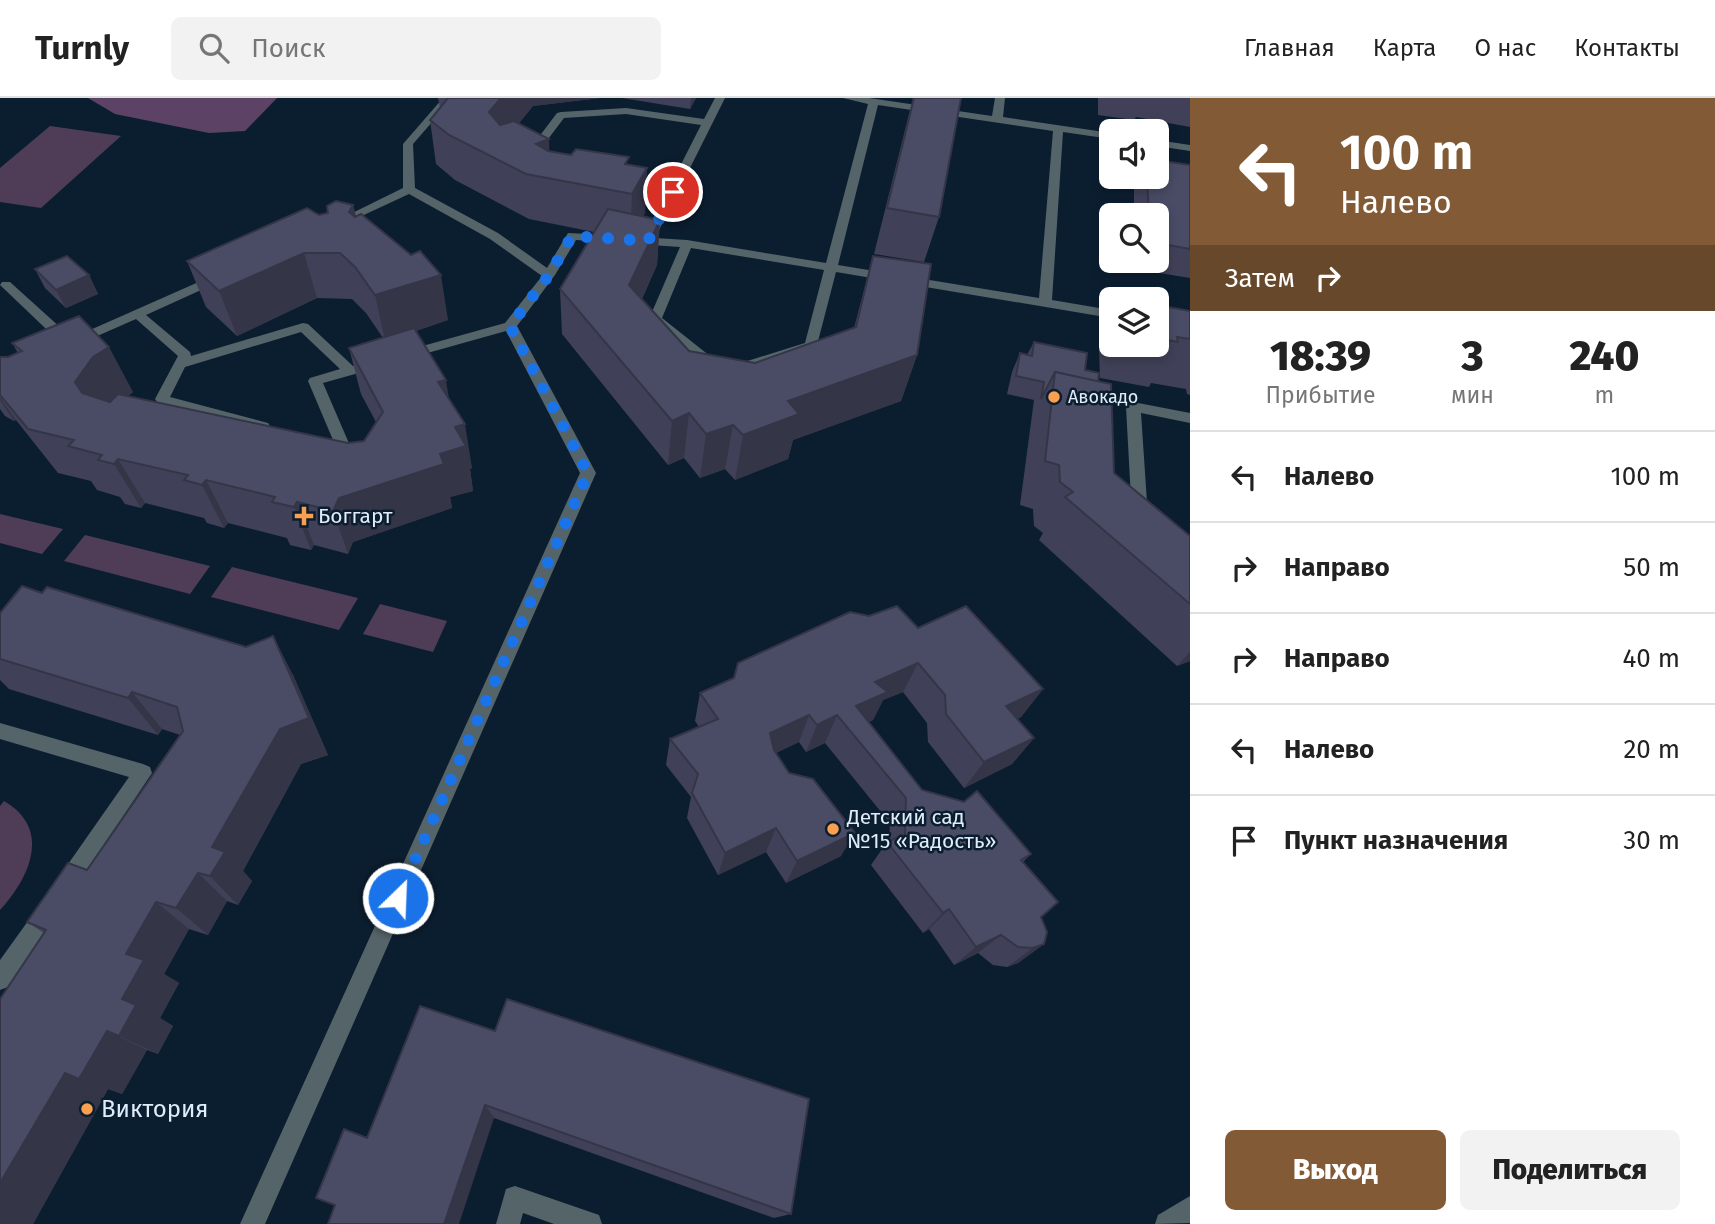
<!DOCTYPE html>
<html lang="ru">
<meta charset="utf-8">
<style>
:root{--surface:#fff;--page:#f2f2f2;--text:#222;--muted:#767676;--line:#e0e0e0;--accent:#835a36}
body{margin:0;font-family:"Fira Sans",sans-serif;background:var(--page);color:var(--text);height:100vh;display:flex;flex-direction:column;font-size:26px;white-space:nowrap}
*{box-sizing:border-box;margin:0}
p{font-size:23px;color:var(--muted)}
.icon{flex:none;width:38px;height:38px;fill:none;stroke:currentColor;stroke-width:2;stroke-linecap:round;stroke-linejoin:round}
.map{position:relative;flex:1;overflow:hidden}
.panel{display:flex;flex-direction:column;background:var(--surface);width:525px}
.panel>*{flex:none}
.banner{background:#835a36;color:#fff;overflow:hidden}
.controls{position:absolute;left:1099px;top:21px;display:grid;gap:14px}
.controls a{display:grid;place-items:center;width:70px;height:70px;border-radius:10px;background:var(--surface);box-shadow:0 4px 10px #0003;font-size:35px}
.pin{position:absolute;display:grid;place-items:center;width:60px;height:60px;color:#fff;margin:-30px;border:4px solid #fff;border-radius:50%;box-shadow:0 2px 7px #0007}
.me{position:absolute;width:77px;margin:-38px;rotate:24deg;stroke-linejoin:round;filter:drop-shadow(0 0 5px #0008)}
.turn{display:flex;align-items:center;gap:24px;height:147px;padding:0 35px;font-size:32px}
.turn .icon{width:91px;height:91px;stroke-width:2.5}
.turn b{display:block;font-size:49px;line-height:60px}
.then{display:flex;align-items:center;height:66px;padding:0 35px;background:#0003;gap:14px;font-size:26px}
.eta{display:flex;justify-content:space-evenly;align-items:center;height:119px;text-align:center}
.eta b{font-size:42px;font-weight:800;line-height:49px}
.action{display:flex;gap:14px;margin-top:auto;padding:14px 35px}
.action a{flex:1;height:80px;border-radius:10px;background:var(--accent);color:#fff;font-size:28px;font-weight:800;line-height:80px;text-align:center}
.action a+a{background:var(--page);color:var(--text)}
ul{padding:0;list-style:none}
li{display:flex;align-items:center;gap:21px;height:91px;padding:0 35px;border-top:2px solid var(--line)}
li div{flex:1}
li b{display:block;font-size:26px}
li em{font-style:normal}
header{display:flex;align-items:center;gap:42px;box-sizing:border-box;height:98px;padding:0 35px;background:var(--surface);border-bottom:2px solid var(--line)}
header strong{font-size:33px}
nav{display:flex;gap:38px;margin-inline-start:auto;font-size:24px}
.search{width:490px;height:63px;background:var(--page);display:flex;align-items:center;gap:18px;box-sizing:border-box;padding:0 24px;border-radius:10px;color:var(--muted);font-size:26px}
main{display:flex;flex:1;min-height:0}
.map>svg:first-child{display:block}
</style>
<header>
<strong>Turnly</strong>
<div class="search"><svg class="icon" aria-label="search" viewBox="0 0 24 24"><circle cx="10" cy="10" r="6"/><path d="M15 15l6 6"/></svg>Поиск</div>
<nav><a>Главная</a><a>Карта</a><a>О нас</a><a>Контакты</a></nav>
</header>
<main>
<div class="map">
<svg width="1190" height="1126" viewBox="0 0 1190 1126">
<rect width="100%" height="100%" fill="#0b1e30"/>
<g fill="#4f3d57">
<polygon points="50,28 121,38 41,110 0,104 0,70"/>
<polygon points="0,416 63,431 42,456 0,445"/>
<polygon points="85,437 210,468 190,496 64,463"/>
<polygon points="232,469 358,500 339,532 211,499"/>
<polygon points="380,506 447,523 433,554 363,536"/>
<path d="M4,703C52,731 30,779 0,812V708Z"/>
</g>
<polygon fill="#5c4365" points="88,0 277,0 245,33 209,35 115,16"/>
<g fill="none" stroke-linecap="round" stroke-linejoin="round">
<g fill="#556468" fill-rule="evenodd">
<path d="M443,0H453L413,46L415,90L498,135L547,170L568,135L643,139L666,96L617,85L623,82L669,90L701,27L626,16L564,20L539,53L543,57L542,59L529,56V52L557,15L561,14L626,10L704,21L715,0H725L655,140L687,142L826,165L868,6L843,0H869L992,18L995,0H1005L1003,19L1111,35V41L1063,34L1052,202L1111,212V220L836,174L816,251L723,279L649,221L680,149L576,142L555,177L517,228L596,375L265,1126H240L580,375L506,233L406,261L399,257L401,254L505,225L542,178L490,141L409,96L338,129L328,127L403,90V46ZM878,7L1053,33L1039,200L838,167ZM691,150L824,172L805,245L725,270L662,220Z"/>
<polygon points="1157,42 1190,47 1190,53 1157,48"/>
<polygon points="219,175 225,179 223,182 146,217 190,254 191,258 303,225 308,226 353,268 375,262 380,263 380,269 323,285 351,350 349,354 344,355 322,349 320,345 327,340 333,342 308,283 310,280 340,271 301,234 185,269 170,299 268,325 270,328 268,331 263,333 157,304 155,301 178,258 136,221 70,250 65,249 0,187 2,184 10,184 72,240"/>
<polygon points="1133,304 1190,315 1190,325 1141,315 1148,419 1140,425 1132,419 1126,309"/>
<polygon points="0,625 143,666 150,669 152,675 73,793 66,796 59,793 56,786 59,779 129,679 0,641"/>
<polygon points="48,802 55,805 58,812 55,819 8,889 0,892 0,862 41,805"/>
<polygon points="515,1088 599,1117 602,1126 554,1126 523,1115 520,1126 496,1126 506,1091"/>
<polygon points="1190,1098 1190,1125 1155,1126 1158,1117"/>
</g>
</g>
<g fill="#404158">
<polygon points="438,0 600,0 533,8 519,25 549,53 647,70 645,115 643,118 660,122 657,167 642,201 689,253 755,265 854,230 873,158 917,257 901,303 793,342 788,361 735,382 725,371 700,380 684,360 668,367 562,236 560,191 594,134 529,121 455,82 436,66 430,22 440,10"/>
<polygon points="622,0 696,0 690,11"/>
<polygon points="913,0 961,0 939,119 924,164 874,156"/>
<polygon points="1098,0 1190,0 1190,29 1136,19 1134,22 1098,17"/>
<polygon points="1190,67 1190,180 1135,171 1135,163 1157,163 1157,117 1134,117 1134,87 1138,79 1157,79"/>
<polygon points="353,107 356,118 448,222 416,233 449,301 472,370 470,371 473,393 450,399 452,410 353,444 348,456 314,447 311,452 290,447 287,440 228,425 224,430 207,425 204,420 145,405 141,410 125,406 120,399 97,392 91,383 58,375 16,322 14,323 5,318 0,311 0,259 8,259 18,255 12,245 133,294 128,298 348,345 364,343 376,324 361,296 349,250 383,240 366,215 352,201 317,200 237,238 206,209 187,163 319,117"/>
<polygon points="35,171 89,177 98,196 66,210 45,190"/>
<polygon points="1157,207 1190,213 1190,297 1187,296 1186,291 1151,285 1149,289 1100,280 1099,252 1111,231 1111,247 1157,247"/>
<polygon points="1034,244 1085,272 1098,284 1114,375 1190,438 1190,563 1177,568 1039,442 1043,435 1034,428 1033,411 1020,407 1034,302 1007,296 1012,274 1020,255 1027,257"/>
<polygon points="42,495 293,577 328,657 301,666 243,773 252,783 238,807 227,803 208,837 189,831 164,876 179,885 160,920 173,928 158,956 147,952 122,996 108,991 33,1126 0,1126 44,835 27,824 87,772 180,637 162,631 158,637 9,591 0,582 0,515"/>
<polygon points="918,530 1043,591 1021,619 1017,621 1034,640 1012,666 964,690 928,644 927,625 903,594 883,602 873,622 869,624 922,692 1031,756 1023,764 1041,819 1044,846 1018,865 1007,869 993,867 978,855 954,867 929,831 923,835 871,767 887,744 889,743 890,725 825,645 806,654 799,644 776,655 841,758 786,785 766,754 718,777 687,720 691,699 666,667 670,641 699,629 695,623 700,595"/>
<polygon points="420,908 791,1116 774,1120 494,1020 367,1040"/>
</g>
<g fill="#343547">
<polygon points="501,0 600,0 533,8 493,58 489,14"/>
<polygon points="691,0 696,0 690,11"/>
<polygon points="549,41 550,81 536,46"/>
<polygon points="647,70 645,115 630,141 632,96"/>
<polygon points="353,107 364,152 349,114"/>
<polygon points="660,122 657,167 627,232 629,187"/>
<polygon points="304,155 317,200 237,238 219,193"/>
<polygon points="89,177 98,196 66,210 56,192"/>
<polygon points="441,177 448,222 385,243 375,197"/>
<polygon points="109,249 133,294 119,304 102,329 75,284 93,259"/>
<polygon points="917,257 901,303 793,342 788,361 735,382 743,337 788,303"/>
<polygon points="446,282 453,327 438,284"/>
<polygon points="0,300 16,322 14,323 0,302"/>
<polygon points="689,315 684,360 668,367 672,323"/>
<polygon points="465,326 472,370 470,371 473,393 450,399 452,410 353,444 348,456 333,413 339,400 440,356 455,329"/>
<polygon points="733,327 725,371 700,380 706,336"/>
<polygon points="118,361 145,405 141,410 114,366"/>
<polygon points="206,382 228,425 224,430 202,387"/>
<polygon points="297,404 314,447 311,452 294,409"/>
<polygon points="273,538 293,577 328,657 301,666 243,773 252,783 238,807 210,778 212,749 280,631"/>
<polygon points="1190,554 1190,563 1177,568"/>
<polygon points="918,565 903,594 883,602 873,622 850,632 856,608 875,584"/>
<polygon points="1043,591 1021,619 986,636 1006,608"/>
<polygon points="132,594 162,631 158,637 128,600"/>
<polygon points="809,617 799,644 761,662 770,635"/>
<polygon points="837,617 825,645 806,654 817,627"/>
<polygon points="1034,640 1012,666 964,690 984,664"/>
<polygon points="776,730 766,754 718,777 725,755"/>
<polygon points="855,735 841,758 786,785 797,763"/>
<polygon points="198,775 227,803 208,837 176,810"/>
<polygon points="156,804 189,831 164,876 179,885 160,920 173,928 158,956 119,938 126,856"/>
<polygon points="949,811 929,831 923,835 943,815"/>
<polygon points="1001,837 978,855 954,867 976,849"/>
<polygon points="1044,846 1018,865 1007,869 1033,850"/>
<polygon points="107,933 147,952 122,996 108,991 33,1126 0,1126 0,1085 65,975"/>
<polygon points="485,1007 494,1020 459,1126 444,1126"/>
</g>
<g fill="#4a4c66" stroke="#343547" stroke-width="2">
<polygon points="448,0 501,0 489,14 500,27 514,23 549,41 536,46 548,53 571,57 576,51 629,59 625,66 647,70 632,96 526,76 449,37 430,22"/>
<polygon points="914,0 961,0 939,119 887,110"/>
<polygon points="1157,62 1190,67 1190,151 1157,145 1157,117 1149,117 1147,79 1157,79"/>
<polygon points="336,103 353,107 349,114 355,119 361,116 411,157 420,153 441,177 375,197 355,169 340,155 304,155 219,193 187,163 307,110 319,117 328,115 327,108"/>
<polygon points="608,111 660,122 629,187 689,253 755,265 856,229 873,158 931,166 917,257 788,303 799,316 743,337 733,327 706,336 689,315 672,323 560,191"/>
<polygon points="67,158 89,177 56,192 35,171"/>
<polygon points="1157,207 1190,213 1190,241 1177,239 1178,244 1157,240"/>
<polygon points="79,218 109,249 93,259 75,284 82,295 110,304 118,296 348,345 364,343 383,314 349,250 414,230 446,282 438,284 465,326 455,329 466,348 440,356 444,366 339,400 333,413 297,404 294,409 272,404 275,399 206,382 202,387 184,382 188,377 118,361 114,366 98,362 102,357 68,348 74,342 28,331 0,297 0,259 8,259 22,253 12,245"/>
<polygon points="1034,244 1087,255 1085,272 1099,275 1098,284 1055,274 1041,301 1044,284 1016,278 1020,255 1032,258"/>
<polygon points="1055,274 1111,286 1114,375 1190,438 1190,506 1065,399 1073,394 1060,384 1059,367 1045,363"/>
<polygon points="22,488 42,495 47,489 246,549 273,538 309,620 280,631 212,749 225,754 210,778 198,775 176,810 156,804 126,856 144,862 122,901 136,907 119,938 107,933 79,981 65,975 0,1085 0,901 46,832 27,824 68,765 87,772 183,633 177,609 132,594 128,600 0,561 0,515"/>
<polygon points="897,508 918,530 966,508 1043,591 1006,608 1034,640 984,664 946,616 945,597 918,565 875,584 888,594 856,608 922,692 964,704 977,693 1031,756 1021,762 1058,804 1041,819 1047,834 1044,846 1033,850 1018,849 1001,837 976,849 949,811 943,815 887,744 905,736 906,700 837,617 817,627 809,617 770,635 774,652 789,675 813,681 855,735 797,763 776,730 725,755 692,695 698,676 670,641 718,621 700,595 734,580 738,565 850,514 869,518"/>
<polygon points="507,901 809,1001 791,1116 485,1007 444,1126 328,1126 335,1107 316,1100 344,1031 367,1040 420,908 495,933"/>
</g>
<g fill="none" stroke-linecap="round" stroke-linejoin="round">
<polyline stroke="#1a73e8" stroke-width="12" stroke-dasharray="0 21.6" points="398,800 588,375 510,228 549,177 572,138 648,143 673,94"/>
</g>
<g fill="#fa9f4f" stroke="#0b1e30" stroke-width="2.5">
<circle cx="1054" cy="299" r="7"/>
<path d="M300.5 407.5h7v7h7v7h-7v7h-7v-7h-7v-7h7z"/>
<circle cx="833" cy="731" r="7"/>
<circle cx="87" cy="1011" r="7"/>
</g>
<g text-anchor="middle" dominant-baseline="central" stroke-width="5" stroke-linejoin="round" paint-order="stroke">
<g font-size="18" fill="#e0edf9" stroke="#0b1e30" text-anchor="start">
<text x="1068" y="299">Авокадо</text>
</g>
<g font-size="21" fill="#e0edf9" stroke="#0b1e30" text-anchor="start">
<text x="318" y="418">Боггарт</text>
<text x="847" y="719">Детский сад<tspan x="847" dy="24">№15 «Радость»</tspan></text>
</g>
<g font-size="24" fill="#e0edf9" stroke="#0b1e30" text-anchor="start">
<text x="101" y="1011">Виктория</text>
</g>
</g>
</svg>
<div class="controls">
<a><svg class="icon" aria-label="sound" viewBox="0 0 24 24"><path d="M4 9h4l5-4v14l-5-4H4zM17 9q2 3 0 6"/></svg></a>
<a><svg class="icon" aria-label="search" viewBox="0 0 24 24"><circle cx="10" cy="10" r="6"/><path d="M15 15l6 6"/></svg></a>
<a><svg class="icon" aria-label="layers" viewBox="0 0 24 24"><path d="M12 4l9 5-9 5-9-5zM3 14l9 5 9-5"/></svg></a>
</div>
<div class="pin" style="left:673px;top:94px;background:#d93025"><svg class="icon" aria-label="arrive" viewBox="0 0 24 24"><path d="M6 21V4h12l-3 4 3 4H6"/></svg></div>
<svg class="me" style="left:398px;top:800px" viewBox="-20 -20 40 40"><circle r="17" fill="#1a73e8" stroke="#fff" stroke-width="3"/><path d="M0-11L8 9 0 5-8 9z" fill="#fff"/></svg>
</div>
<section class="panel">
<div class="banner">
<div class="turn"><svg class="icon" aria-label="left" viewBox="0 0 24 24"><path d="M17 20v-9H6M10 6l-5 5 5 5"/></svg><div><b>100 m</b>Налево</div></div>
<div class="then">Затем<svg class="icon" aria-label="right" viewBox="0 0 24 24"><path d="M7 20v-9h11M14 6l5 5-5 5"/></svg></div>
</div>
<div class="eta">
<div><b>18:39</b><p>Прибытие</p></div>
<div><b>3</b><p>мин</p></div>
<div><b>240</b><p>m</p></div>
</div>
<ul>
<li><svg class="icon" aria-label="left" viewBox="0 0 24 24"><path d="M17 20v-9H6M10 6l-5 5 5 5"/></svg><div><b>Налево</b></div><em>100 m</em></li>
<li><svg class="icon" aria-label="right" viewBox="0 0 24 24"><path d="M7 20v-9h11M14 6l5 5-5 5"/></svg><div><b>Направо</b></div><em>50 m</em></li>
<li><svg class="icon" aria-label="right" viewBox="0 0 24 24"><path d="M7 20v-9h11M14 6l5 5-5 5"/></svg><div><b>Направо</b></div><em>40 m</em></li>
<li><svg class="icon" aria-label="left" viewBox="0 0 24 24"><path d="M17 20v-9H6M10 6l-5 5 5 5"/></svg><div><b>Налево</b></div><em>20 m</em></li>
<li><svg class="icon" aria-label="arrive" viewBox="0 0 24 24"><path d="M6 21V4h12l-3 4 3 4H6"/></svg><div><b>Пункт назначения</b></div><em>30 m</em></li>
</ul>
<div class="action"><a>Выход</a><a>Поделиться</a></div>
</section>
</main>
